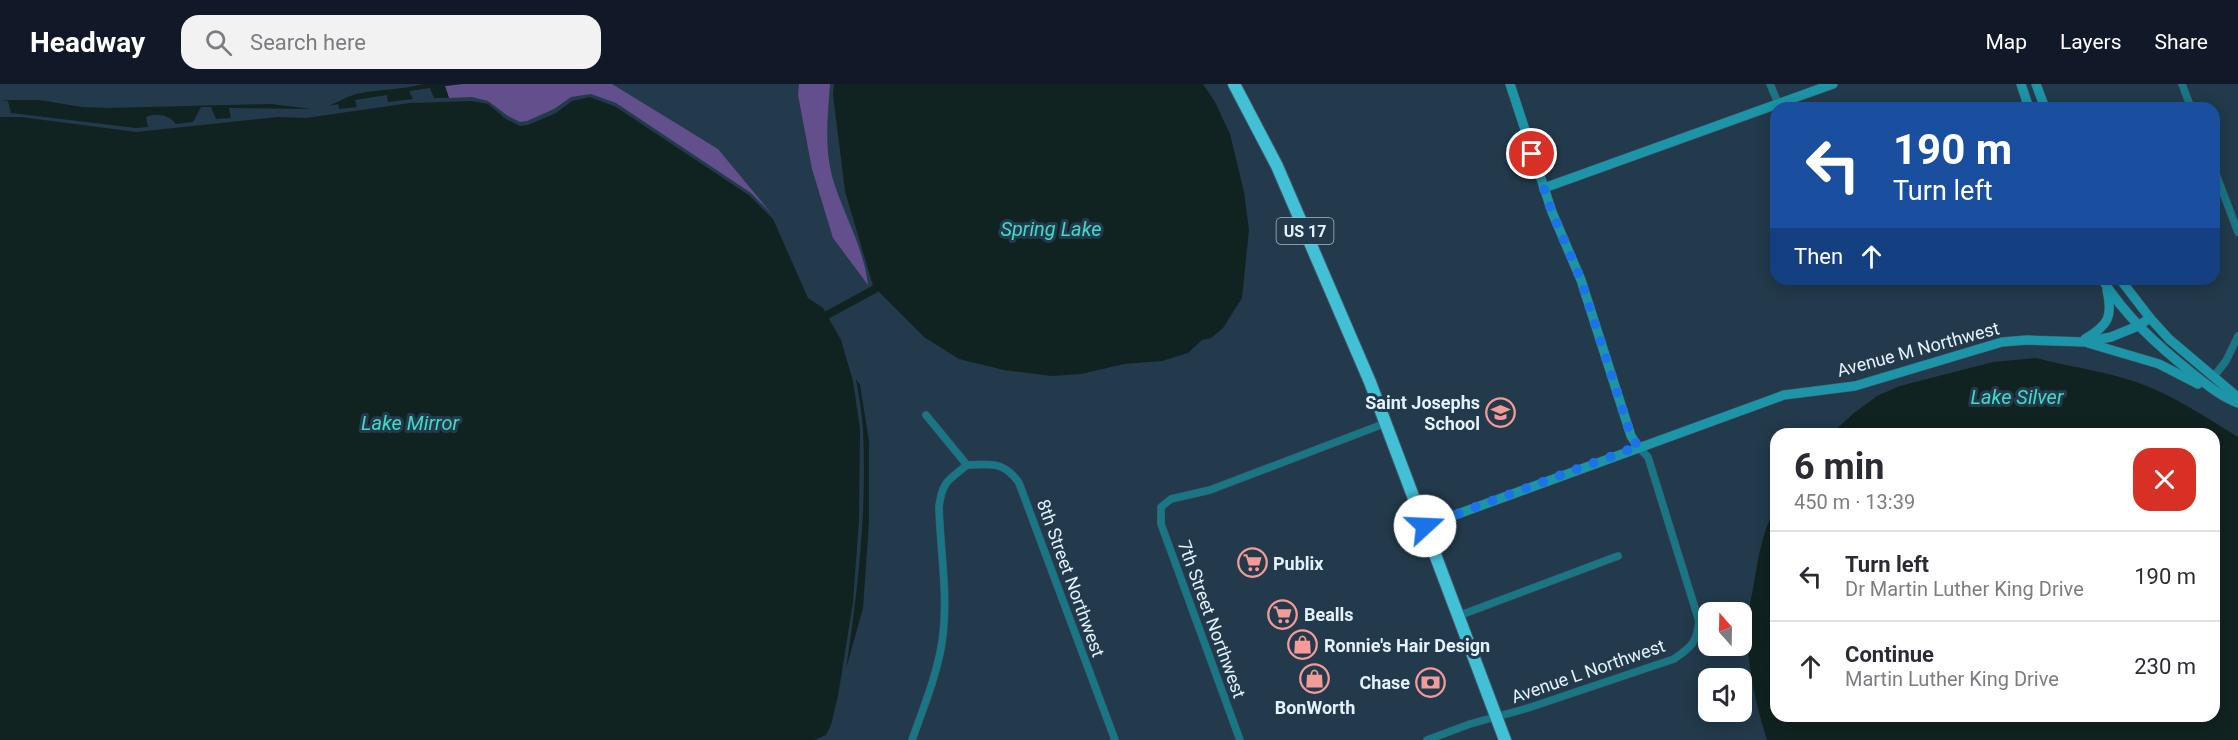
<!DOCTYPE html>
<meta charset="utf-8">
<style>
:root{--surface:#fff;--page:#f2f2f3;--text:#2b2b33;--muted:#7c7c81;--line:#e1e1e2;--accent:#111827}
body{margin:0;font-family:Roboto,sans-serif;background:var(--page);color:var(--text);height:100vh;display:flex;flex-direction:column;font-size:22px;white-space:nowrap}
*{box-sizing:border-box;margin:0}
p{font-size:20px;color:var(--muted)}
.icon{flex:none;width:33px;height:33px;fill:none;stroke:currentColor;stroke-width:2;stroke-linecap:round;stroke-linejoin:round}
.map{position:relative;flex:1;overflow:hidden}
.panel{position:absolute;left:1770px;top:344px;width:450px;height:294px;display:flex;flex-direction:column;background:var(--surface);border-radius:18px;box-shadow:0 3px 15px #0003}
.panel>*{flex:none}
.guide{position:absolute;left:1770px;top:18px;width:450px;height:183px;border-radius:18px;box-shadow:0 3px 15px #0003;background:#1a4fa0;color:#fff;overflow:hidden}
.needle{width:39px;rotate:340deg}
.fabs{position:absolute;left:1698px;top:518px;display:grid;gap:12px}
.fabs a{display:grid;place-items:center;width:54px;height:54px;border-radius:12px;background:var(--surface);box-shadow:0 3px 15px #0003;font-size:30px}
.pin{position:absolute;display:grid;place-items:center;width:51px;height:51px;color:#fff;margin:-26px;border:3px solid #fff;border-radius:50%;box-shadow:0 2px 6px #0007}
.me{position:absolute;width:66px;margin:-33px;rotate:70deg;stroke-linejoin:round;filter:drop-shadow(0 0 4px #0008)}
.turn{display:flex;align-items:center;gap:21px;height:126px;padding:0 24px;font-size:27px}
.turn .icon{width:78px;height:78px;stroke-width:2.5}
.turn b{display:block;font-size:42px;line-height:51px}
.then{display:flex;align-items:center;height:57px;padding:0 24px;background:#0003;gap:12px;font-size:22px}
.round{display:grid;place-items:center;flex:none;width:63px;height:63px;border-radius:18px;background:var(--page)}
.overview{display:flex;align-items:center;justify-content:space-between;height:102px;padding:0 24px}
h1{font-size:36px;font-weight:700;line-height:45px}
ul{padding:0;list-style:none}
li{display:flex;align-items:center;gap:18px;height:90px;padding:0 24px;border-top:2px solid var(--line)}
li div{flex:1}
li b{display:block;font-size:22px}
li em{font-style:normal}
header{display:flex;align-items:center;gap:36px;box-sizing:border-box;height:84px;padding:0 30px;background:var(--accent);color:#fff}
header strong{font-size:28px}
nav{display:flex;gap:33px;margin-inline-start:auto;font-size:21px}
.search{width:420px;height:54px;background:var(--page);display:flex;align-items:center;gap:15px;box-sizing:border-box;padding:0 21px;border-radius:18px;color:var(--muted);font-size:22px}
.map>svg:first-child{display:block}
</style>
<header>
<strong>Headway</strong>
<div class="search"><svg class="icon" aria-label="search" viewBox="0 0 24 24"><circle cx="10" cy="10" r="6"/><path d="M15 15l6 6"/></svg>Search here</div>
<nav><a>Map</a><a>Layers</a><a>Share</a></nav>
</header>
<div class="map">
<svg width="2238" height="656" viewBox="0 0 2238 656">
<rect width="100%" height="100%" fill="#223a4b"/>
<g fill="#624f8c">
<polygon points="462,0 612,0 718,65 771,129 751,109 616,19 591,10 571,13 554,25 527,37 520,38 508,32 488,17 472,13 449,14 445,2"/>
<path d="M799,0H830C828,30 824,62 832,92C842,128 864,163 868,201L833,154L812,85L798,11Z"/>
</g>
<g fill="#102320">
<path d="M423,0H462L445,2L449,14H434L430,4L409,7L413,15L388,18L387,11L355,16L357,23L339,25L338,20L329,22C338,18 346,13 356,10C378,5 401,6 423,0Z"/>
<polygon points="834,0 1203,0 1215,18 1230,50 1244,108 1249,146 1242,214 1223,244 1211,254 1202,256 1188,269 1162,277 1124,280 1081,290 1052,292 1004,286 959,275 924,253 873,202 845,107 833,11"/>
<polygon points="590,13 616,23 750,112 773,135 808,214 823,224 841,256 853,297 860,344 859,436 853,518 838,612 831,641 826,651 815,656 0,656 0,33 21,33 136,48 277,33 306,34 410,19 472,17 488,20 506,35 520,42 528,41 556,29 572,17"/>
<path d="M0,16H39L82,23L109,24L271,20L312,25L229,24L231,34L216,35L211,23H201L193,38L176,40C168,30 157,29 146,33L148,43L136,44L11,29L8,17Z"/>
<path d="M2036,274C2074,284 2113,288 2149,303C2177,314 2212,337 2238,353V656H1767C1755,617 1746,579 1748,538C1749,522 1753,505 1756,488C1760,465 1764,444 1776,423V632H2214V350L1832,349L1854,329L1877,312L1900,302L1993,278Z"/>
<path d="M856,295L860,301L869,357V438L863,524L846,585C858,506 867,426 863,346C862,329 859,312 856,295Z"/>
</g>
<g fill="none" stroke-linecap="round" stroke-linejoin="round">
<polyline stroke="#102320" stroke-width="8" points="827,231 875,205"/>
<defs>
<g id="street">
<polyline points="1770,0 1778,19"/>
<polyline points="2182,0 2191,24"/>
<polyline points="2214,85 2238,148"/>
<polyline points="2215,291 2226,277 2238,252"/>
<polyline points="926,331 967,381"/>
<path d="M967,381C991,380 1004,377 1019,399L1115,656"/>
<polyline points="1458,532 1618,472"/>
<path d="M912,656C924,622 939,586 943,551C948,508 940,464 939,422C943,396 948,397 967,381"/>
<polyline points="1240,656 1161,440 1161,423 1171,415 1210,406 1386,339"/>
<path d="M1427,656L1470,640L1528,624L1674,575C1691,563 1697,559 1699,537L1648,373L1639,364"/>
</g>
<g id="secondary">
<polyline points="1510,0 1552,128 1581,196 1631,352 1639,364"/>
<polyline points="2021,0 2029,24"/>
<polyline points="2036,0 2045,24"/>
<polyline points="1544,104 1833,0"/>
<path d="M2102,195C2126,233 2157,261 2192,289C2206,300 2221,313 2238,319"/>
<polyline points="2120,195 2150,234 2169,255 2234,310 2238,317"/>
<path d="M2085,255C2109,241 2113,232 2107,206"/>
<polyline points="2088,259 2159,280 2198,300"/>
<polyline points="1425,442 1784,311 1855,302 2002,258 2027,256 2085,258 2111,253 2138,242 2150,234"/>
</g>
<polyline id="highway" points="1234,0 1277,82 1370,298 1505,656"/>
</defs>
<use href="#street" stroke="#415767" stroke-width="8"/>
<use href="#secondary" stroke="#415767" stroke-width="10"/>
<use href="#highway" stroke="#415767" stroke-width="14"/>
<use href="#street" stroke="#197685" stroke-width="7"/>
<use href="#secondary" stroke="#1c95a8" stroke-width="9"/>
<use href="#highway" stroke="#42c0d6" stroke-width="12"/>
</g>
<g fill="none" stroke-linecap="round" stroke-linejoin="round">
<polyline stroke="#1a73e8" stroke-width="10" stroke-dasharray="0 18" points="1425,442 1631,365 1639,364 1631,352 1581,196 1552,128 1532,70"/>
</g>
<defs>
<symbol id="school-ring" viewBox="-11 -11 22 22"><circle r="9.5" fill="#223a4b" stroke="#f59b97" stroke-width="1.5"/><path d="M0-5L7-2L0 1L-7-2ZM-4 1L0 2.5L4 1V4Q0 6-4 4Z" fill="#f59b97"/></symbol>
<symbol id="supermarket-ring" viewBox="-11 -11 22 22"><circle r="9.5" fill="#223a4b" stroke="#f59b97" stroke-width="1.5"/><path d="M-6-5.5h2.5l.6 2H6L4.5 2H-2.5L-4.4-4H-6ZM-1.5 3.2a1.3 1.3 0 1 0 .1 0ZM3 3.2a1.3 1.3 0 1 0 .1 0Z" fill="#f59b97"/></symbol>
<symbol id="shop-ring" viewBox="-11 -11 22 22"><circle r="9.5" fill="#223a4b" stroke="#f59b97" stroke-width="1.5"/><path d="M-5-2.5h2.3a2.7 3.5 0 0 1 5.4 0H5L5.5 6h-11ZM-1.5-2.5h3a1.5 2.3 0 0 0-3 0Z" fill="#f59b97"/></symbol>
<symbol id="bank-ring" viewBox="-11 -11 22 22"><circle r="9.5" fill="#223a4b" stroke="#f59b97" stroke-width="1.5"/><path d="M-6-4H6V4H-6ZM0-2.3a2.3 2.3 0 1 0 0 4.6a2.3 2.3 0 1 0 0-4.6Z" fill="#f59b97"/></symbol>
</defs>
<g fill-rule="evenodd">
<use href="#school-ring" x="1484" y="312" width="33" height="33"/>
<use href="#supermarket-ring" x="1236" y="462" width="33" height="33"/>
<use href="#supermarket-ring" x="1266" y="514" width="33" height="33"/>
<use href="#shop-ring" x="1286" y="544" width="33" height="33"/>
<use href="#shop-ring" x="1298" y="578" width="33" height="33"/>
<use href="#bank-ring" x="1414" y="582" width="33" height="33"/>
</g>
<g text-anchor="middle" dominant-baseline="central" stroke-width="6" stroke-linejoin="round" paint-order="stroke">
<rect fill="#223a4b" stroke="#aabbc8" stroke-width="1.5" x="1276.5" y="134" width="57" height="26" rx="4.5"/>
<g font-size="16" font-weight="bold" fill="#e4f2fd">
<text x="1305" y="147">US 17</text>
</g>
<g font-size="18" fill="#e4f2fd" stroke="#223a4b">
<text transform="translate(1918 265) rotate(-15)">Avenue M Northwest</text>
<text transform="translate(1071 494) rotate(70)">8th Street Northwest</text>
<text transform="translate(1212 535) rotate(70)">7th Street Northwest</text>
<text transform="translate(1588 587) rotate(-19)">Avenue L Northwest</text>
</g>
<g font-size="18" font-weight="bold" fill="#e4f2fd" stroke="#223a4b" text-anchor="start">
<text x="1480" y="318" text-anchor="end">Saint Josephs<tspan x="1480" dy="21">School</tspan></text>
<text x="1273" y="479">Publix</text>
<text x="1304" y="530">Bealls</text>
<text x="1324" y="561">Ronnie's Hair Design</text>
<text x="1410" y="598" text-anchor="end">Chase</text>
<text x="1315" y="623" text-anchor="middle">BonWorth</text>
</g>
<g font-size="20" font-style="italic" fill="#44d8c6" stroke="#223a4b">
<text x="1051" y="145">Spring Lake</text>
<text x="2017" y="313">Lake Silver</text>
<text x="410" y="339">Lake Mirror</text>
</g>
</g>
</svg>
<div class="fabs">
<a><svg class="needle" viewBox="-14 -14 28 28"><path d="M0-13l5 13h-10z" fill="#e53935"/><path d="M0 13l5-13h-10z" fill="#7c7c81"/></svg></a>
<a><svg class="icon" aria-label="sound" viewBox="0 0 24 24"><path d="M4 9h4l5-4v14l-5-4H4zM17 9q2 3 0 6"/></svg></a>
</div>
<div class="pin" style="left:1532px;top:70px;background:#d93025"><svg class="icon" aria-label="arrive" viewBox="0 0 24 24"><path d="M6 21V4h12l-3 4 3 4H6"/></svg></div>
<svg class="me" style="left:1425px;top:442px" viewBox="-20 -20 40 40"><circle r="19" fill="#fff"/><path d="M0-13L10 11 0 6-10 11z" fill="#1a73e8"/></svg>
<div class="guide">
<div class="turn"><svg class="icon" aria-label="left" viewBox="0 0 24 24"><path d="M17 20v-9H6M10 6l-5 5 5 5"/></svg><div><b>190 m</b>Turn left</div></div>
<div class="then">Then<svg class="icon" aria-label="ahead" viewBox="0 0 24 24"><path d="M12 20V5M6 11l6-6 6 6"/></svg></div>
</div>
<section class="panel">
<div class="overview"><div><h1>6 min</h1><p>450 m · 13:39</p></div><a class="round" style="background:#d93025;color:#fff"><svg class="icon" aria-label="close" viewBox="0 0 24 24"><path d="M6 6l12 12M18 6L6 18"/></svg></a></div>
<ul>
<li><svg class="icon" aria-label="left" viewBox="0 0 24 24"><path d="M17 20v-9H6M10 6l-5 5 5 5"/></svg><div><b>Turn left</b><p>Dr Martin Luther King Drive</p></div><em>190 m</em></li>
<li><svg class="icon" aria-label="ahead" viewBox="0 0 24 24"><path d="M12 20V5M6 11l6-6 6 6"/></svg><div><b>Continue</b><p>Martin Luther King Drive</p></div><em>230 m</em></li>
</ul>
</section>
</div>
